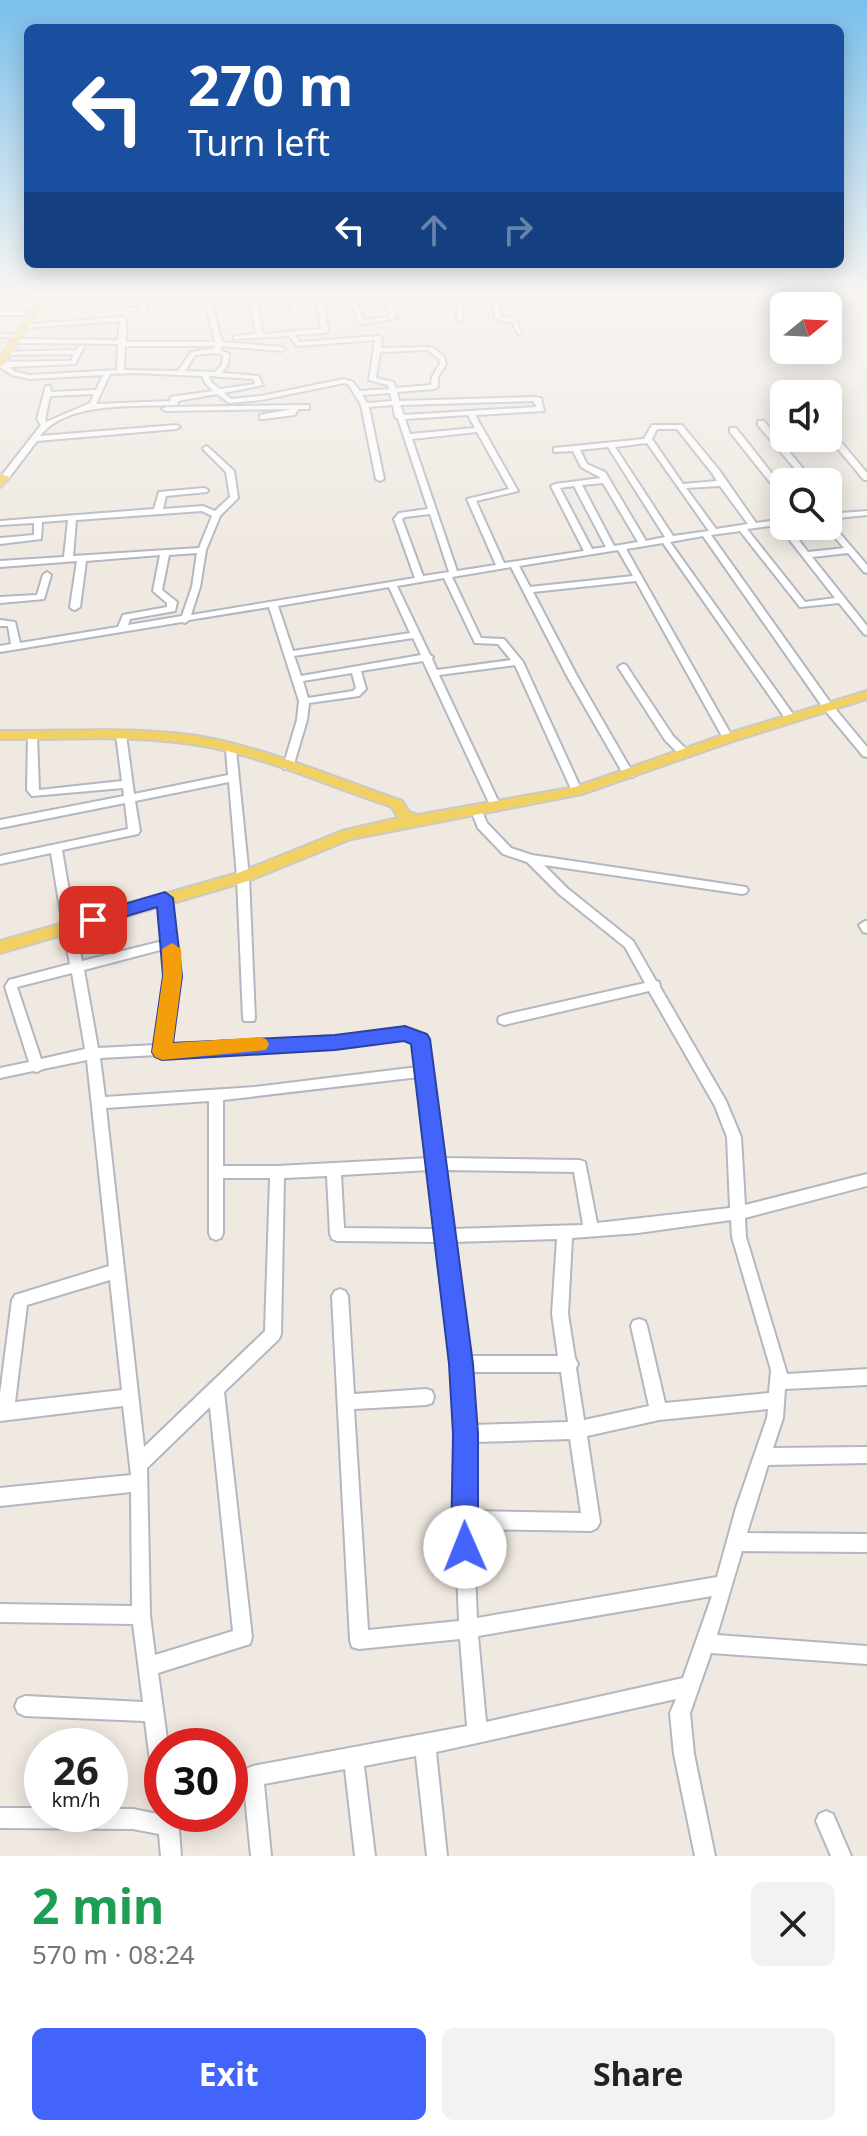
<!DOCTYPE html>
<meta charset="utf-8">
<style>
:root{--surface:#fff;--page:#f2f2f2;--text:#222;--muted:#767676;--accent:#4264fb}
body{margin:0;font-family:"Noto Sans",sans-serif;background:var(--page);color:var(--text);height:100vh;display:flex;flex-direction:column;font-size:30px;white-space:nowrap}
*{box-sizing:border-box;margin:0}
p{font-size:26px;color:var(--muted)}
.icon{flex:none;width:44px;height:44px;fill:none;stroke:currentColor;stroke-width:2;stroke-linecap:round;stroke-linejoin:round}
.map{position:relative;height:1856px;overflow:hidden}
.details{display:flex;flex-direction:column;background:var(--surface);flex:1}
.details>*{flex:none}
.hud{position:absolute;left:24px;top:24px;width:820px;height:244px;border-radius:12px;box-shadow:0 4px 20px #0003;background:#1a4fa0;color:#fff;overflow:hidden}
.needle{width:52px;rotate:72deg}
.fabs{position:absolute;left:770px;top:292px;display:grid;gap:16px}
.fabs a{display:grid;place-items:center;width:72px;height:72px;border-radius:12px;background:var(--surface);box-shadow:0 4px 20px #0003;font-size:40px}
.speed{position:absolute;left:24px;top:1728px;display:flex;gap:16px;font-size:40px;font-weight:700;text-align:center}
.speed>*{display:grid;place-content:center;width:104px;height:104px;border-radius:50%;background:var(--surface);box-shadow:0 4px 20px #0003;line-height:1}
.speed small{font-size:20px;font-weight:400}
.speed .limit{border:12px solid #d22;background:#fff;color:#111}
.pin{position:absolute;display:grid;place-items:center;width:68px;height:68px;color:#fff;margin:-34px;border-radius:16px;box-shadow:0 4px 12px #0006}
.me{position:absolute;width:88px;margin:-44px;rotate:359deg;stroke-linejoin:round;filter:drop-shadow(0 0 6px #0008)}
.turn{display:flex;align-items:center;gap:28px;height:168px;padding:0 32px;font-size:36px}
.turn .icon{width:104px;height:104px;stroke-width:2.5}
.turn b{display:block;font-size:56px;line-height:68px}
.lanes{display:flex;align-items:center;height:76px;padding:0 32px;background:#0003;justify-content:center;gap:40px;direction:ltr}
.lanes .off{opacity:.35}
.round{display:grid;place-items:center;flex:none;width:84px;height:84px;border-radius:12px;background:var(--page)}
.summary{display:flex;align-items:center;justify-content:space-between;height:136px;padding:0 32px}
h1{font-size:48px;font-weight:700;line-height:60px;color:#1e9e55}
.action{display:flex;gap:16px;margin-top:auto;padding:16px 32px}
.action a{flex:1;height:92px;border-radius:12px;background:var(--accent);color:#fff;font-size:32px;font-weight:700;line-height:92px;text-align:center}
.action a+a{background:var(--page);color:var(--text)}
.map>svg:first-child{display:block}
</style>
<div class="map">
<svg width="867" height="1856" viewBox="0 0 867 1856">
<rect width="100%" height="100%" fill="#efe9e1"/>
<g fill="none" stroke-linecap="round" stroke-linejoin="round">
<defs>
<g id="minor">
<polygon points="142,293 148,293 145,315 112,304 115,302 140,311"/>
<polygon points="176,293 182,293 181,307 178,309 175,307"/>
<path d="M203,293H209L222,342L282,347L285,349L282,351L221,346L220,350L229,354L228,365L222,373L258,376L263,385L224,393L231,399L261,396L344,379L353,382L360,391L389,389L388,385L369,380L375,340L297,346L289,336L234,339V337L236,336L256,334L249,293H255L263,334L321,329L316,293H322L328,331L325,333L295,335L299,342L379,336L382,338L381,348L432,347L444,357L446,364L438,377V387L434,389L397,392L399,401L533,397L541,398L544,411L475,415L518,491L476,501L504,563L584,551L551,486L555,484L601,478L581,467L573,451L554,452V448L644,439L652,425H682L719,470L756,523L784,519V526H788L808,552L844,548L825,526H828V523H831L867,565V573L864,572L848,553L812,557L867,626V635L864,634L839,603L800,607L740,531L711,535L832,705L867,747V757L863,756L824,709L703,536L670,542L795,717V721H787L663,543L626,549L733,738L728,741L723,738L636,581L533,592L577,676L634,775L633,777H625L567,676L511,567L452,577L481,638L504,639L523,662L582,791L577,794L572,791L515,665L439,675L501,807L496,811L491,807L423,661L361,671L366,689L359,696L309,703L307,720L293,767L292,769H284L283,767L297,720L299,701L269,607L189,620L185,623L182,622L0,652V646L11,644L8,626H0V620L15,622L20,643L118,627L123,615L167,607V603L153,591L160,555L86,561L80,607L75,610L72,609L70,607L77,561L0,567V561L64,557L68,520L42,522L41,539L0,544V538L34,535V523L0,525V521L154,509L159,492L204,488L208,490L207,492L166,496L163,509L203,506L215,511L230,497L226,472L204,450L203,448L207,446L234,471L238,498L220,516L206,550L200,587L191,615L415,578L394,519L399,513L428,509L398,419L395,417L393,405L369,407L384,479L380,481L376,479L361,405L348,384L344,383L261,400L229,403L217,394L178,401L177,405H174C134,407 67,401 40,436L176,425L180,427L176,429L37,441L8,479H2V475L41,425L37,419L46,386H50L51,392L96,390L103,375L30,379L12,375L0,367V362L71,361L74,354L5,355L3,354V352L76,350L81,345L84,347L75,364L9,367L16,372L30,375L117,370L118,344L13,343L10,341L13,339L118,340L120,321L22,328L19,326L20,325L123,317L126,319V342H215ZM125,346H215L213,349L191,352L178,371L124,370ZM428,350L439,359L440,364L432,377L431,385L396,388L393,382L376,378L380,352ZM216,353L223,355L222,365L215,372L185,371L195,355ZM135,373L202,376L206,384L213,391L171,397L170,401L96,404L110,374ZM209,376L253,379L255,384L220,389L211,382ZM390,393L392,401L367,403L362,395ZM94,394L90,403L46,422L45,419L50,396ZM533,401L537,407L404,415L400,405ZM468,415L475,428L410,434L405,419ZM657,429H677L712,473L717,481L683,484L652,439ZM477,432L509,489L467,499L496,565L457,571L412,439ZM647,443L709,531L673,536L615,447ZM608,447L665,537L646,541L605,472L587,464L580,450ZM603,483L638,542L614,546L582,485ZM574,486L606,547L592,549L560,488ZM720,486L748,524L716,529L686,488ZM202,511L212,516L199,548L73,556L76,520ZM430,514L449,572L423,576L402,519L405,517ZM778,525L835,598L805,602L747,529ZM618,550L633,576L530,587L519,566ZM197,553L192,587L182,616L128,625L130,619L175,611L177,602L162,590L169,555ZM444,578L475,643L498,644L511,660L437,670L432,659L433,657L430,655L397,586ZM389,587L410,633L293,651L278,606ZM413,638L421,655L301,676L294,656ZM352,673L356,688L353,691L308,698L303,681Z"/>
<polygon points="281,293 287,293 289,311 284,310"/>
<polygon points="346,293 352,293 364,320 390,317 381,293 387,293 397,318 364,324 359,322"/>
<polygon points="414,293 420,293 421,309 416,308"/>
<polygon points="456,293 462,293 463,319 460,321 457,319"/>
<polygon points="493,293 499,293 500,316 516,319 522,334 518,334 512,322 495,319"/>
<polygon points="0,311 22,311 25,313 22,315 0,315"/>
<polygon points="0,333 20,336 17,338 0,337"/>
<polygon points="306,405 309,405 309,409 298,409 295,415 263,419 260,419 260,415 292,409 166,411 162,409 166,407"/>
<polygon points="758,421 764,421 814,482 806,482 758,425"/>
<polygon points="730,428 736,428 784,489 784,496 781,496 730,432"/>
<polygon points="828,430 831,430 867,473 867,480 864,480 828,437"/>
<polygon points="828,501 841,513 867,511 867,515 828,519 828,515 833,514 828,508"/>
<polygon points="47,572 51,575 44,599 0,603 0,597 37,595 43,575"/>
<polygon points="623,664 626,665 673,736 689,752 690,754 689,756 681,756 665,740 618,667"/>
<polygon points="121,732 126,735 134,794 228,775 226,750 231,747 236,750 249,877 255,1018 254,1021 244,1021 243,1018 237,877 229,782 135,801 140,831 138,834 62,850 75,927 73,930 69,931 63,927 51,853 0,864 0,856 128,829 125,803 0,828 0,820 124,796 123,788 32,796 27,790 28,734 32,733 37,736 39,790 122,781 116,735"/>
<path d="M476,806L480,807L487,823L511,848L532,855L746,887L748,890L746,893L742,894L544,865L567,888L633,941L656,981L659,982L660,987L726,1101L741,1137L745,1205L867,1174V1186L745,1218L746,1237L787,1374L867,1369V1385L785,1389L783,1418L773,1448L867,1447V1463L768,1465L747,1533L867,1534V1552L742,1551L717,1635L867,1646V1664L711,1653L690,1713L694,1754L715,1856H695L674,1754L670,1713L676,1699L436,1752L447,1856H427L416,1756L364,1766L375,1856H355L345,1769L264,1784L271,1856H251L243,1776L246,1769L253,1766L467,1726L460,1639L359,1649L352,1647L350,1640L332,1296L335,1291L340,1289L345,1291L348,1296L354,1394L426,1389L432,1391L434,1397L432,1403L426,1405L354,1409L368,1630L459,1621L455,1520L458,1434L453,1364L439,1242L337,1241L332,1239L330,1234L327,1176L284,1178L281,1334L279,1339L224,1392L252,1637L250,1644L158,1673L168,1746H162V1787L155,1784L152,1777L145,1721L25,1716L18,1713L15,1706L18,1699L25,1696L143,1702L133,1624L0,1622V1604L132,1606L131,1492L0,1506V1488L131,1475L123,1406L0,1421V1394L12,1300L15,1295L109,1266L87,1060L43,1069L37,1072L33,1071L0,1078V1068L29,1062L5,987L9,980L70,964L66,943L72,939L78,943L82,961L163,941L159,898L165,894L169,895L177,943L179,976L170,1044L335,1037L405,1028L425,1035L427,1039L443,1158L580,1160L585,1162L597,1223L730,1208L727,1137L715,1106L649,991L504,1025L499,1023L498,1020L499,1017L504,1015L645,983L625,947L559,894L527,862L503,854L478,828L471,810ZM164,949L167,976L156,1045L98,1048L84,970ZM72,973L85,1049L41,1059L17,987ZM404,1038L414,1042L418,1067L255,1087L105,1097L100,1058L157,1055L162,1057L167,1055L335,1047ZM419,1077L429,1158L277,1166H223V1100ZM209,1101V1233L211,1238L216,1240L221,1238L223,1233V1178H270L265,1331L144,1447L106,1108ZM430,1170L437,1229L344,1228L341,1175ZM444,1170L574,1172L583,1225L452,1229ZM731,1220L732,1237L771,1370L769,1393L665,1403L647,1326L645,1321L639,1319L633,1321L631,1326L649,1406L584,1420L576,1368L578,1364L575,1358L568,1314L572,1238L638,1233ZM557,1239L552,1314L558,1356H468L453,1242ZM110,1280L122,1390L15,1402L27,1305ZM470,1372H561L568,1422L474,1425ZM210,1407L233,1631L155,1655L150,1615L147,1468ZM768,1409L767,1418L736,1508L717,1577L477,1618L473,1529L591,1531L597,1528L600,1522L587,1436L659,1420ZM570,1439L581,1513L473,1511L474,1442ZM712,1596L683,1678L486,1722L478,1636Z"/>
<polygon points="865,921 867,921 867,933 863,932 859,925"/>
<polygon points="162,1806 162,1814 178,1814 181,1826 179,1830 181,1856 161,1856 159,1834 133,1829 0,1828 0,1808 42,1808 42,1814 110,1814 110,1809 133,1809 158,1814"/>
<polygon points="826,1811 833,1814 851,1856 831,1856 816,1821 819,1814"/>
</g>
<g id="major">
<polygon points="41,293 49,293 5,364 0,367 0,357"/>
<polygon points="0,474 10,477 0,487"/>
<path d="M867,691V699L733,741L582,794L351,839L248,881L0,953V941L238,873L342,831L398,818L392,807C328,786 264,756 198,745C132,734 66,740 0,739V731C66,732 132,726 197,736C267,748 335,778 402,801L409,812L418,815L575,787L723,735Z"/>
</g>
</defs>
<use href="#minor" stroke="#b4b7c1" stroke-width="4"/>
<use href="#major" stroke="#c9c9c9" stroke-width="4"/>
<use href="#minor" fill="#fff" fill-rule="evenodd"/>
<use href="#major" fill="#f2d163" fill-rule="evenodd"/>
</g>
<linearGradient id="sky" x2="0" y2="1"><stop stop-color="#7abfeb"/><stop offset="0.53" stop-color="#f8f5f2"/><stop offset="1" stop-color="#f8f5f2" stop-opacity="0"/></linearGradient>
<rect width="867" height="553" fill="url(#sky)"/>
<polygon fill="#4264fb" stroke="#2b41a3" stroke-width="2" points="165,892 173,898 182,976 173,1043 335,1035 405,1026 427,1034 430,1039 473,1364 478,1434 478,1547 474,1557 465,1561 455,1557 451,1547 453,1434 449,1364 411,1044 404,1041 335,1050 162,1060 155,1057 152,1052 163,976 157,907 93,926 84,920 86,915"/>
<polygon fill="#f59e0b" points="172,943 181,949 182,976 173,1043 259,1037 266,1039 269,1044 266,1050 162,1060 155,1057 152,1052 163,976 162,949"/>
</svg>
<div class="fabs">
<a><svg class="needle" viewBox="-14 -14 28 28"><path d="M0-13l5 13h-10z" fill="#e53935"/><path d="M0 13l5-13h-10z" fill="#767676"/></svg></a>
<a><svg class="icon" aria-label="sound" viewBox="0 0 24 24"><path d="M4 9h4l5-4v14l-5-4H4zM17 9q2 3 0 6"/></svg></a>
<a><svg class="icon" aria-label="search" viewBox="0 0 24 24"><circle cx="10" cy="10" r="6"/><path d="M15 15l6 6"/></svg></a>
</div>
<div class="speed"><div>26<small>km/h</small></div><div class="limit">30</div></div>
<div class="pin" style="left:93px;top:920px;background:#d93025"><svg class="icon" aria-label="arrive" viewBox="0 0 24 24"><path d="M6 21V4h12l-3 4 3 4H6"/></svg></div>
<svg class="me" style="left:465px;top:1547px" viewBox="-20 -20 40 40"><circle r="19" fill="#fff"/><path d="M0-13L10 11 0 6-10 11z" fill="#4264fb"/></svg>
<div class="hud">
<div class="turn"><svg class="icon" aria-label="left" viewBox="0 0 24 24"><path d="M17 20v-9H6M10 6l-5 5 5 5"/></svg><div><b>270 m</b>Turn left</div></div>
<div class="lanes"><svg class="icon" aria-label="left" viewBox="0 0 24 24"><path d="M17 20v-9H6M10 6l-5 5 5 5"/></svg><svg class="icon off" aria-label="ahead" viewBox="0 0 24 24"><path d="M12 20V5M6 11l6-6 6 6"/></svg><svg class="icon off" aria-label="right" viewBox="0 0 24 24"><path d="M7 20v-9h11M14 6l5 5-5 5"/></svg></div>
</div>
</div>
<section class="details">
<div class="summary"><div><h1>2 min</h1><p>570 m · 08:24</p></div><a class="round"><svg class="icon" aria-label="close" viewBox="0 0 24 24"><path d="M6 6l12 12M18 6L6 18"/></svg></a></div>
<div class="action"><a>Exit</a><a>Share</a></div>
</section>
